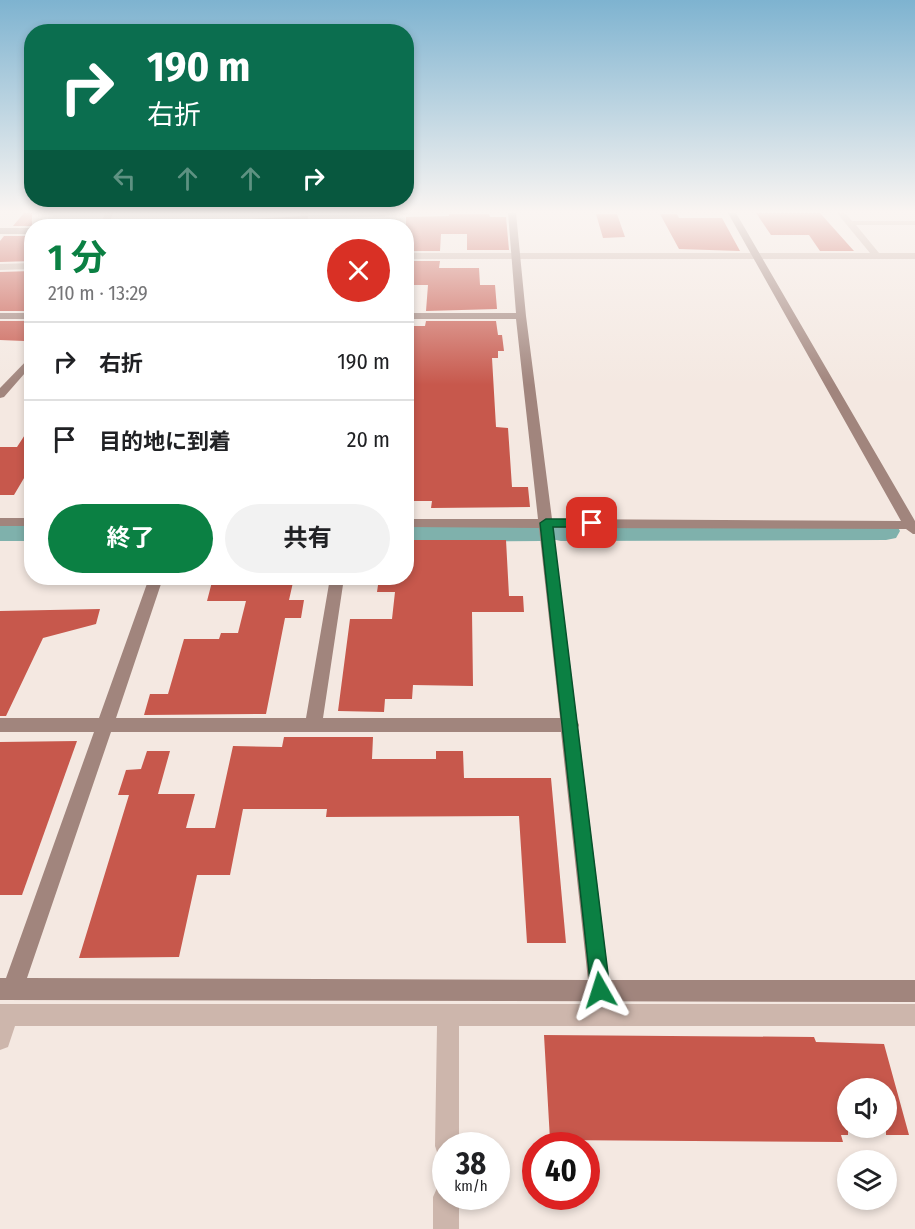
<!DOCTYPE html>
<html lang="ja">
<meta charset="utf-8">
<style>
:root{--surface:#fff;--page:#f2f2f2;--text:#202124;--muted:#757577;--line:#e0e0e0;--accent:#0b8043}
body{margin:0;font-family:"Fira Sans Condensed","Noto Sans JP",sans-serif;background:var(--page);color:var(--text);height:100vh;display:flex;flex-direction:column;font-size:22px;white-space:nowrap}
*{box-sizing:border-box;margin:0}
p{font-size:20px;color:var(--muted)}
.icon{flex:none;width:33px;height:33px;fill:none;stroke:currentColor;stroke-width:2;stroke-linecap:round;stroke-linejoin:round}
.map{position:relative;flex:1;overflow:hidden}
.drawer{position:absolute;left:24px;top:219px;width:390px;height:366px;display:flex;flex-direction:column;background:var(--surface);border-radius:24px;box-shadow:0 3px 9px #0003}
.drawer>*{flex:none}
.hud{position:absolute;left:24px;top:24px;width:390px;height:183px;border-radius:24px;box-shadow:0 3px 9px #0003;background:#0b6e4f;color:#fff;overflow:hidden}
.fabs{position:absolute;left:837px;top:1078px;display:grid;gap:12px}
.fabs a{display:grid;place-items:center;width:60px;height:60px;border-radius:50%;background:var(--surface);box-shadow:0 3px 9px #0003;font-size:30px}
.speed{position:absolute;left:432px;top:1132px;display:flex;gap:12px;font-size:30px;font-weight:700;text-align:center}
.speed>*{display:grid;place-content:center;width:78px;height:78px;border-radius:50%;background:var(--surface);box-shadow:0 3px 9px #0003;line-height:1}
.speed small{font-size:15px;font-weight:400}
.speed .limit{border:9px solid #d22;background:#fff;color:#111}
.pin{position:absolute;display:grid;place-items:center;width:51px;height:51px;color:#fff;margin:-26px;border-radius:12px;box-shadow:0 3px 9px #0006}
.me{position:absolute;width:66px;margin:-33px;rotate:354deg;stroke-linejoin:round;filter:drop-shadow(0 0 4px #0008)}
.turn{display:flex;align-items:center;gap:21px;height:126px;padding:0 24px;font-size:27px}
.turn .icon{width:78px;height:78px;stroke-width:2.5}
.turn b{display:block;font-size:42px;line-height:51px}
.lanes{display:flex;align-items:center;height:57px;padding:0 24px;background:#0003;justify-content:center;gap:30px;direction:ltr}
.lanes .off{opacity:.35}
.round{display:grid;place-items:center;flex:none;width:63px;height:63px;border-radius:32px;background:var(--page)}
.overview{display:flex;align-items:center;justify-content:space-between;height:102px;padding:0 24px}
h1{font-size:36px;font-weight:700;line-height:45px;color:var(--accent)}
.cta{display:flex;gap:12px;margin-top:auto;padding:12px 24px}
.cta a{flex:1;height:69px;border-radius:36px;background:var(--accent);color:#fff;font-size:24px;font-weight:700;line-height:69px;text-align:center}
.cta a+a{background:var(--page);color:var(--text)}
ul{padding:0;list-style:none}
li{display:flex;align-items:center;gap:18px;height:78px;padding:0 24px;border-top:2px solid var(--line)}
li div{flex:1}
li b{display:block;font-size:22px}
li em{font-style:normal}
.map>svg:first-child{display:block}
</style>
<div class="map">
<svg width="915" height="1229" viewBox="0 0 915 1229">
<rect width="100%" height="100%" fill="#f4e8e1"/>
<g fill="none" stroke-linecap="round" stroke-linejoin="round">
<g fill="#7fb1ac" fill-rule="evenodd">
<polygon points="886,522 896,524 900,531 896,538 886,540 561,541 551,539 541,541 406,542 406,524 541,523 551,525 561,523"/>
<rect x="0" y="523" width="32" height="18"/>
</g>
</g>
<g fill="#c7584c">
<polygon points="24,213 32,213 32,226 13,226"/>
<polygon points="756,213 820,213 854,251 820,251 809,235 771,235"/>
<polygon points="449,214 489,214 490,217 506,217 509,250 467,250 467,234 441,234 440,251 406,251 406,217 449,216"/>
<polygon points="596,214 617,214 625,237 603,238"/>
<polygon points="660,214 677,214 679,218 722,218 740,251 679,249"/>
<polygon points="4,236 32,236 32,261 0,262 0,241"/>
<polygon points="406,261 440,261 439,268 479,268 480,285 495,285 497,309 426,311 428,285 406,285"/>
<polygon points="32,271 32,311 0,311 0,272"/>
<polygon points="0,321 32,321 32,337 24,341 0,340"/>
<polygon points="426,321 496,321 498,335 502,335 504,351 498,351 498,358 492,358 496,427 508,428 512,487 528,487 530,507 431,508 432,501 406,501 406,326 425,326"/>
<polygon points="32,424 32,473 27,473 14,495 0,495 0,447 17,447"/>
<polygon points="406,540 506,540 509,596 523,596 524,612 472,612 473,686 413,685 412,699 385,699 384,712 338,711 350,619 392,619 395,592 377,592 379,578 406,578"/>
<polygon points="213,578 294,578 289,600 304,600 301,618 285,618 266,714 144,715 150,694 168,694 184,639 219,639 221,633 238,633 246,601 207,601"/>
<polygon points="100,609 96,624 43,638 6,716 0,716 0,611"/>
<polygon points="284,737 373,737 372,759 436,759 436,751 463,751 464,778 551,778 566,943 527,943 519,816 326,817 327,809 243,809 230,875 197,875 179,957 79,958 129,795 118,795 126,770 141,769 147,751 170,751 158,794 195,794 186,828 215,828 233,746 282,747"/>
<polygon points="77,741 22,895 0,895 0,742"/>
<polygon points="544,1035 814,1037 816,1042 884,1044 909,1135 886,1135 886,1089 848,1089 848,1135 841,1135 843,1142 550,1140"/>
</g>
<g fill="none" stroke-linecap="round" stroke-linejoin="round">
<g fill="#cdb6ac" fill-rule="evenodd">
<polygon points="105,213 113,213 108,226 100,226"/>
<polygon points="300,213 308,213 309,215 411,213 407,215 305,220 301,218"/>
<polygon points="837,213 845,213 852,221 915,221 915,225 856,225 879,253 915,253 915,259 406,259 406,253 870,253"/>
<polygon points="32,263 32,269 0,270 0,264"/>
<polygon points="0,1004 915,1004 915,1026 459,1026 459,1146 446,1146 446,1157 438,1155 435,1146 437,1026 15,1026 8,1047 0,1050"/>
<polygon points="446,1185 446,1197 459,1197 459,1229 433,1229 433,1197 437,1188"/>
</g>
<g fill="#a1857d" fill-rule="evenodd">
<path d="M508,213H516L526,316L552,519L901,521L728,213H736L915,521V534H913L906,529L553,528L577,720L579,725L578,728L609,980H915V1002L0,1000V978H6L94,732H0V718H99L149,578H163L116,718H306L330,578H344L323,718H560L539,528L406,527V519H538L516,319H406V313H516ZM111,732H561L588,980L27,978Z"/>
<polygon points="305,216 308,216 308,220 194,226 153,226 157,224"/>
<rect x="0" y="228" width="32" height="6"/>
<rect x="0" y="313" width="32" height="6"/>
<polygon points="32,355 32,365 4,397 0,398 0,388"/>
<rect x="0" y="518" width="32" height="8"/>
</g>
</g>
<linearGradient id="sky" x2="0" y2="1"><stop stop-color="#7eb3d0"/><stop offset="0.55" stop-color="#faf5f2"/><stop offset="1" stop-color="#faf5f2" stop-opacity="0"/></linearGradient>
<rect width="915" height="385" fill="url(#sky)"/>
<polygon fill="#0b8043" stroke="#07532c" stroke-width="1.5" points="546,519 592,519 598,523 592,527 553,527 610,990 607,997 600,1000 594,997 591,990 540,523"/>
</svg>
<div class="fabs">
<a><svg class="icon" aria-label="sound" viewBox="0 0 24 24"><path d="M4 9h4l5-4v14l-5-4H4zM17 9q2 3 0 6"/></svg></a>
<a><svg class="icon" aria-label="layers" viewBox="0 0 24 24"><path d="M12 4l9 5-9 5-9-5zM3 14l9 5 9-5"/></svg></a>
</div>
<div class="speed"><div>38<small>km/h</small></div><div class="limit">40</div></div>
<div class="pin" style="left:592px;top:523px;background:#d93025"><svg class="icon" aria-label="arrive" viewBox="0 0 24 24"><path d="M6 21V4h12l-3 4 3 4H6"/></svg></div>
<svg class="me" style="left:600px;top:990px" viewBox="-20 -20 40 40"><path d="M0-17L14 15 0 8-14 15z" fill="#0b8043" stroke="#fff" stroke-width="4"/></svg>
<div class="hud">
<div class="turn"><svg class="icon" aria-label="right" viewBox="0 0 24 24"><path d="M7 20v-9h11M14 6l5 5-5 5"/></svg><div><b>190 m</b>右折</div></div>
<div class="lanes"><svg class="icon off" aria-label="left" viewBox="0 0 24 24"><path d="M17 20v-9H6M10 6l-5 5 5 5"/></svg><svg class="icon off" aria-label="ahead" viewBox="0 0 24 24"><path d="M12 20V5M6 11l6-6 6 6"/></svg><svg class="icon off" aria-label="ahead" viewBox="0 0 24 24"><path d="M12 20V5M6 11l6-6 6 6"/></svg><svg class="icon" aria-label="right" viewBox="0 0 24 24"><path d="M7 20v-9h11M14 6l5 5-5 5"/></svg></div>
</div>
<section class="drawer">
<div class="overview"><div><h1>1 分</h1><p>210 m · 13:29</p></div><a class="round" style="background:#d93025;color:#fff"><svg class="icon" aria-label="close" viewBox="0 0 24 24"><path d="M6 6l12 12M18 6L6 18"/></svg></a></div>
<ul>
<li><svg class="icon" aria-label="right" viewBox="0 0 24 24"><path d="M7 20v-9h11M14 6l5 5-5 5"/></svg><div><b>右折</b></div><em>190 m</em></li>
<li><svg class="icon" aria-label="arrive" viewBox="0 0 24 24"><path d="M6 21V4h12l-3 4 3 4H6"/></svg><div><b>目的地に到着</b></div><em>20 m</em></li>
</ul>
<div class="cta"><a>終了</a><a>共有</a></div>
</section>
</div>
